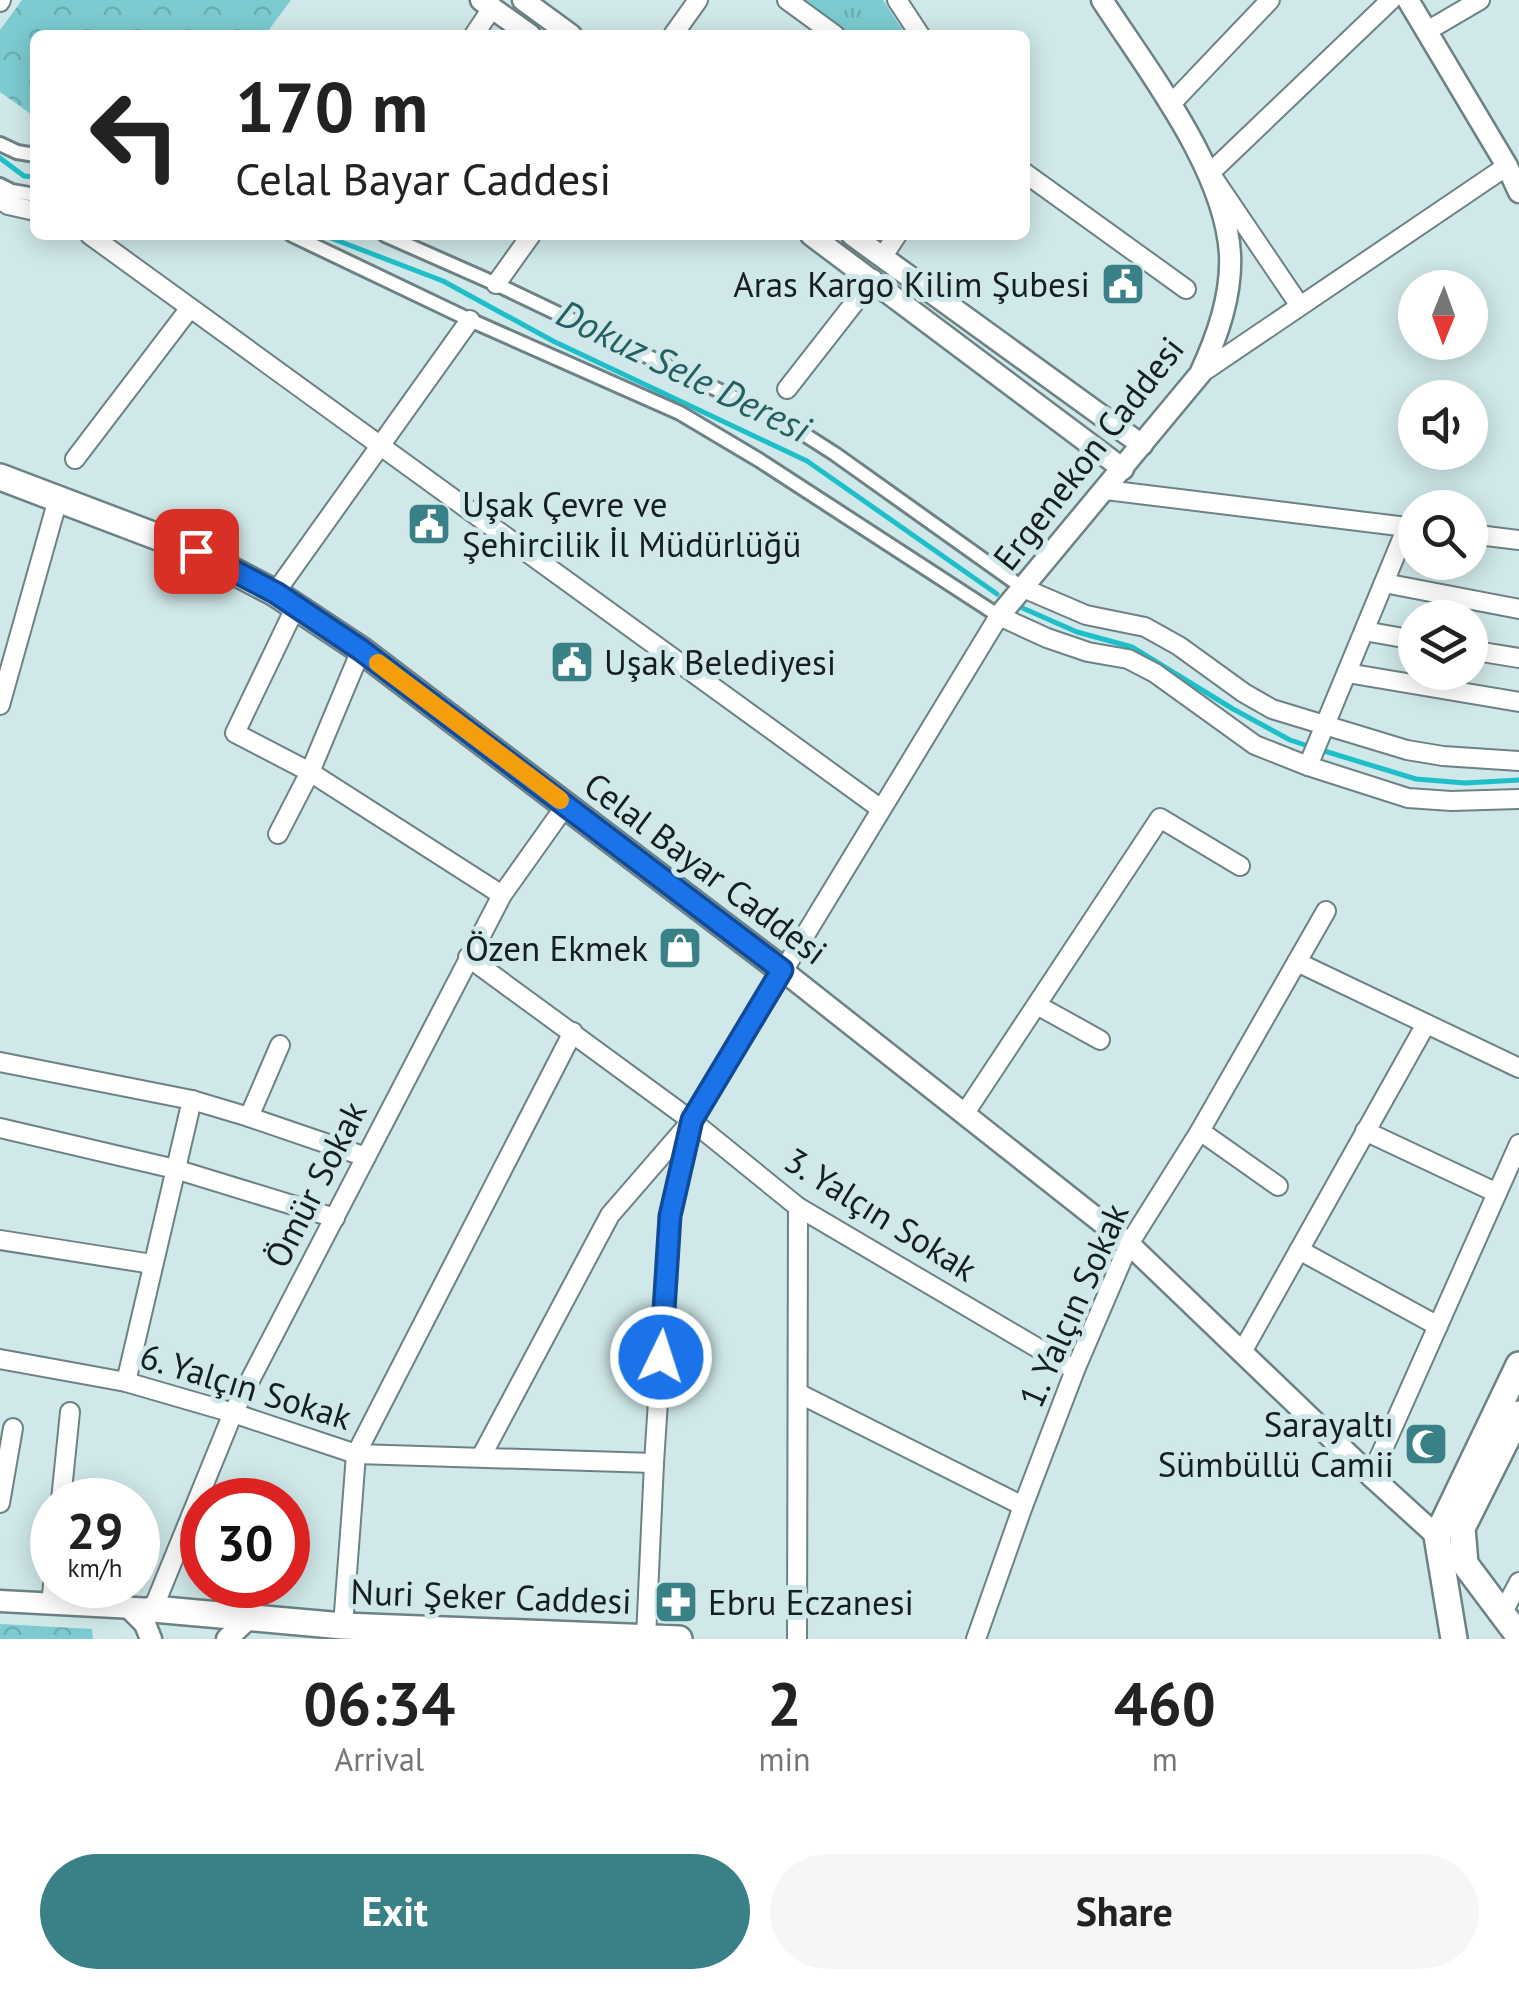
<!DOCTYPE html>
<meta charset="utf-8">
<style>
:root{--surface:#fff;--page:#f6f6f6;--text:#222;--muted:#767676;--accent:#398186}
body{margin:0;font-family:"PT Sans",sans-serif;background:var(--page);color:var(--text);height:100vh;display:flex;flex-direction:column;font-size:38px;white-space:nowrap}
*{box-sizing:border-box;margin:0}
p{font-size:32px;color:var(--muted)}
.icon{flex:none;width:55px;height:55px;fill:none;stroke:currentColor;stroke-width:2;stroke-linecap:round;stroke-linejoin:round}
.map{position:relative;height:1639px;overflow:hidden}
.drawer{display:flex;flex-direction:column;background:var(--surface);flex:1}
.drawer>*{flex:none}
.guide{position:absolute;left:30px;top:30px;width:1000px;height:210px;border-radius:15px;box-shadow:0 5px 25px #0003;background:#fff;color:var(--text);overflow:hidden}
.needle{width:65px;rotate:181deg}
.tools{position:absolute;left:1398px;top:270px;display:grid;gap:20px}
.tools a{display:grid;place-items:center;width:90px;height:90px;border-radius:50%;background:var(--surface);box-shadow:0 5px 25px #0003;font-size:50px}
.speed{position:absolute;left:30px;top:1478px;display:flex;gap:20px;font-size:50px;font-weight:700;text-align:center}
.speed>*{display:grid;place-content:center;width:130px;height:130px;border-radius:50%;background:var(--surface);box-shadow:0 5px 25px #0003;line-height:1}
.speed small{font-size:25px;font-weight:400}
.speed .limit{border:15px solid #d22;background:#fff;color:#111}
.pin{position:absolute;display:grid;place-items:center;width:85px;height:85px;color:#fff;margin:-42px;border-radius:20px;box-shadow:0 5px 15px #0006}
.me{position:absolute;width:110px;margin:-55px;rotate:4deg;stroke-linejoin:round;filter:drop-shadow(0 0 8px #0008)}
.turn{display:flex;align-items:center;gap:35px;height:210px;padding:0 40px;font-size:45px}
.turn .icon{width:130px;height:130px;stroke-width:2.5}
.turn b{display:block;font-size:70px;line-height:85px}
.eta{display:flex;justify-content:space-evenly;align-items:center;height:170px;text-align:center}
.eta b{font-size:60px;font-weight:700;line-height:70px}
.cta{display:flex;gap:20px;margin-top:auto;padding:20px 40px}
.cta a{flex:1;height:115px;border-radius:60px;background:var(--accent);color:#fff;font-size:40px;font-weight:700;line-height:115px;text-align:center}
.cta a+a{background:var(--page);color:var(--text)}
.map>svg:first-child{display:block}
</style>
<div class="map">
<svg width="1519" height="1639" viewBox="0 0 1519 1639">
<defs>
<pattern id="grass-tufts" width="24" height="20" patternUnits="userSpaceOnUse" patternTransform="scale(2.5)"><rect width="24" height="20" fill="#7bcbd1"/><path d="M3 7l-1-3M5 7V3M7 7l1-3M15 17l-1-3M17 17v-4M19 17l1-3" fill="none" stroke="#6aaeb3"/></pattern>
<pattern id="park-crowns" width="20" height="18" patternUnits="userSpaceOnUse" patternTransform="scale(2.5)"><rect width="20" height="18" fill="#7bcbd1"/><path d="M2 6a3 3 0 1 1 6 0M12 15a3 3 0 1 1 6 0" fill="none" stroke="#6aaeb3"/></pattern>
</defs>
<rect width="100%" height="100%" fill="#d0e8e9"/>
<polygon fill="url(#grass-tufts)" points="795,0 883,0 906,35 846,35"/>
<g fill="url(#park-crowns)">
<polygon points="22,0 291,0 265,35 35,35 35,117 0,92 0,30"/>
<polygon points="0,1624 92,1629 93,1639 0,1639"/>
</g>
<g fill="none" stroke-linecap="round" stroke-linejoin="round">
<g stroke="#1ebfc9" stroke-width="5">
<polyline points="0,158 24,176 35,177"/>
<polyline points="323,235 443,281 553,341 807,461 997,594"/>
<polyline points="1018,606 1077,632 1132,647 1233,709 1290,740 1311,747"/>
<polyline points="1321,750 1416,779 1465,783 1519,780"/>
</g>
<defs>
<g id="pedestrian">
<polyline points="0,144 17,152 35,155"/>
<polyline points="0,185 12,191 35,195"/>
<polyline points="292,235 470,320 680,413 759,460 999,616"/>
<polyline points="385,235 496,284 785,422 835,454 1023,588"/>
</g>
<g id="minor">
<polyline points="787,0 835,35"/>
<polyline points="897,0 920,35"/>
<polyline points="0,2 1,0"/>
<polyline points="1427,31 1480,0"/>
<polyline points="474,35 492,8"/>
<polyline points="673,35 698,0"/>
<polyline points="1170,105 1270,0"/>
<polyline points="1025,173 1186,289"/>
<polyline points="0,199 8,205 35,211"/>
<polyline points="90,235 881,809"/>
<polyline points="883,256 897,235"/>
<polyline points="496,284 531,235"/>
<polyline points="1300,306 1210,173 1391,0"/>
<polyline points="1200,374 1507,166"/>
<polyline points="787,389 873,279"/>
<polyline points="75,459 190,308"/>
<polyline points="1106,490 1415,528"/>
<polyline points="1470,534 1519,540"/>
<polyline points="1384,583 1519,609"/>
<polyline points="1023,588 1086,615 1145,627 1179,646 1244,693 1272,709 1407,750 1443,756 1519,761"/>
<polyline points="275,593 470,320"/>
<polyline points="296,606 235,733 310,772 502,895"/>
<polyline points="1364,631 1415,640"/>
<polyline points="1470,650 1519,658"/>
<polyline points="1347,673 1519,702"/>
<polyline points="0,705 58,499"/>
<polyline points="1308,766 1407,527"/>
<polyline points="278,834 310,772 361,650"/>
<polyline points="468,957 692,1121 798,1207 1075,1370"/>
<polyline points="1297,962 1519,1068"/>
<polyline points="1037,1005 1100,1040"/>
<polyline points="0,1062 192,1100 249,1117 366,1157"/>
<polyline points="965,1113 1160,818 1240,866"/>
<polyline points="249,1117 280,1045"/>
<polyline points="0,1128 175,1169 335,1218"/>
<polyline points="1200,1131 1278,1186"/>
<polyline points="1365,1131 1497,1193"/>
<polyline points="0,1240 152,1264"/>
<polyline points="1299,1250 1438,1326"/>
<polyline points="1242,1352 1426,1024"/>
<polyline points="0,1359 126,1382 233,1413 356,1454 654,1463"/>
<polyline points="126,1382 192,1100"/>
<polyline points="798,1393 1023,1506"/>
<polyline points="481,1457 610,1215 688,1125"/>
<polyline points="1371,1476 1519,1144"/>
<polyline points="61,1500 70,1412"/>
<polyline points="0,1503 13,1428"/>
<polyline points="51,1604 53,1585"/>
<polyline points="153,1609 233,1413 502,895 566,805"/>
<polyline points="1502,1614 1519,1582"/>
<polyline points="343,1626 356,1454 573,1032"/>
<polyline points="646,1638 654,1463 670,1216 692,1121 999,616 1047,638 1088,652 1128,659 1155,673 1255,745 1308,766 1408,798 1451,801 1519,799"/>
<polyline points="797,1639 798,1207"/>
<polyline points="976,1639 1023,1506 1075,1370 1129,1244 1200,1131 1326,911"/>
</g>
<g id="tertiary">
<polyline points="481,0 530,35"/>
<polyline points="523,0 571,35"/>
<polyline points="1408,0 1507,166 1519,192"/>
<polyline points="811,235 1123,469"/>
<polyline points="852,235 1142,445"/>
<path d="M999,616L1200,374C1217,337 1232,296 1230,254C1225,169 1148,71 1102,0"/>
<polyline points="782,970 1129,1244 1371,1476 1437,1536"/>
<polyline points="0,1601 153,1609"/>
<polyline points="128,1607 145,1624 151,1639"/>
<polyline points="227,1639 249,1618"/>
</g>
<g id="secondary">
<polyline points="0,477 195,551 275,593 361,650 782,970"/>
<polyline points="1519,1414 1462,1528 1465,1564 1519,1636"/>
<polyline points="153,1609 343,1626 679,1639"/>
<polyline points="1454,1639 1437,1536 1519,1365"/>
</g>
</defs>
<use href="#pedestrian" stroke="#6d8284" stroke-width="18"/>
<use href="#minor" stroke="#6d8284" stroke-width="22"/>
<use href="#tertiary" stroke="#6d8284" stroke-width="25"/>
<use href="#secondary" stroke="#6d8284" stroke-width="30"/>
<use href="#pedestrian" stroke="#fff" stroke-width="12"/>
<use href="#minor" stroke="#fff" stroke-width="18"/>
<use href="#tertiary" stroke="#fff" stroke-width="20"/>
<use href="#secondary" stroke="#fff" stroke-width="25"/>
</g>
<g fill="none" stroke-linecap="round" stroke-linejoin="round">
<defs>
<polyline id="route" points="196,551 276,593 361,650 782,970 692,1120 670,1216 661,1357"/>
</defs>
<use href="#route" stroke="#114b97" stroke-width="25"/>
<use href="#route" stroke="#1a73e8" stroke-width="18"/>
<polyline stroke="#f59e0b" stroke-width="18" points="378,663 560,800"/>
</g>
<defs>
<symbol id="civic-square" viewBox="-11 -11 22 22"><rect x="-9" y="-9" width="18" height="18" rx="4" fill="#398186" stroke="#d0e8e9"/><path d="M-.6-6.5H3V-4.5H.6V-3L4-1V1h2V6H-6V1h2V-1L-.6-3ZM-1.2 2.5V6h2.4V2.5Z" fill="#fff"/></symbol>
<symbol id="shop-square" viewBox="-11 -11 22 22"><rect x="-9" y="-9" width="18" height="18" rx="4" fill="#398186" stroke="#d0e8e9"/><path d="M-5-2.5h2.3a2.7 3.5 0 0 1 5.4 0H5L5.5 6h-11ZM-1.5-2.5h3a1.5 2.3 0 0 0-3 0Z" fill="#fff"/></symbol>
<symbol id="mosque-square" viewBox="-11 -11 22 22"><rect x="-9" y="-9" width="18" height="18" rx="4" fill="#398186" stroke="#d0e8e9"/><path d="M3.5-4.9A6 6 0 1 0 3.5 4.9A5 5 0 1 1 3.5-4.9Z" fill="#fff"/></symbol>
<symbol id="pharmacy-square" viewBox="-11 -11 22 22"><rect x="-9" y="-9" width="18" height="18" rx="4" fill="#398186" stroke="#d0e8e9"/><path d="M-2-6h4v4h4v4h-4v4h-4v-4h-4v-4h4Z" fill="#fff"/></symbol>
</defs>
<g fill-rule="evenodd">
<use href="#civic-square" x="1098" y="259" width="50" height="50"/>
<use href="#civic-square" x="404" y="499" width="50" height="50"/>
<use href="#civic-square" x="547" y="637" width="50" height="50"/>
<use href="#shop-square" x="655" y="923" width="50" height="50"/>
<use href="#mosque-square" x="1401" y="1419" width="50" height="50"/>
<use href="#pharmacy-square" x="651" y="1577" width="50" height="50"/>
</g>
<g text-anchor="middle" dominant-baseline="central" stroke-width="10" stroke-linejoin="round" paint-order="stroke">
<g font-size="35" fill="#161f1f" stroke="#d0e8e9" text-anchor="end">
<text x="1090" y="284">Aras Kargo Kilim Şubesi</text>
<text x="462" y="504" text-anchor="start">Uşak Çevre ve<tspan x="462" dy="40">Şehircilik İl Müdürlüğü</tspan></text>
<text x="604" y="662" text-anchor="start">Uşak Belediyesi</text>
<text x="648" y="948">Özen Ekmek</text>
<text x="1394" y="1424">Sarayaltı<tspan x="1394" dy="40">Sümbüllü Camii</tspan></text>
<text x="708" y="1602" text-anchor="start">Ebru Eczanesi</text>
</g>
<g font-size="35" fill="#161f1f" stroke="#d0e8e9">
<text transform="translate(1088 453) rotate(-52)">Ergenekon Caddesi</text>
<text transform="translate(706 868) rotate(37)">Celal Bayar Caddesi</text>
<text transform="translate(315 1184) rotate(-63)">Ömür Sokak</text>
<text transform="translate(881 1214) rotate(32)">3. Yalçın Sokak</text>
<text transform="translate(1073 1305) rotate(-66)">1. Yalçın Sokak</text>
<text transform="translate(246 1386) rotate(17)">6. Yalçın Sokak</text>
<text transform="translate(491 1596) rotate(2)">Nuri Şeker Caddesi</text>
</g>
<g font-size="38" font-style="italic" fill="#245f63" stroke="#d0e8e9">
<text transform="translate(684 370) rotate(26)">Dokuz Sele Deresi</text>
</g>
</g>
</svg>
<div class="tools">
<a><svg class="needle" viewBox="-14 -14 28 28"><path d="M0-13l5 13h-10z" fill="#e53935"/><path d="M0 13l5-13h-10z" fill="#767676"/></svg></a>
<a><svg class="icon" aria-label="sound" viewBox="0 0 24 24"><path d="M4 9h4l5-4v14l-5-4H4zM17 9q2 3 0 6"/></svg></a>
<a><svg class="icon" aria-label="search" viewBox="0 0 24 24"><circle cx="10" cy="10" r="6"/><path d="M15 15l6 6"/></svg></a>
<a><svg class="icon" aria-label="layers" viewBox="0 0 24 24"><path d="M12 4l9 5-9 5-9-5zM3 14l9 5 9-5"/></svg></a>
</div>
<div class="speed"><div>29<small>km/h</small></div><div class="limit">30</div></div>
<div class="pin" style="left:196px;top:551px;background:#d93025"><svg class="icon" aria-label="arrive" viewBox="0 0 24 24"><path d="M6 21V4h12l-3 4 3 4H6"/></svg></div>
<svg class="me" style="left:661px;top:1357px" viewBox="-20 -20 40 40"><circle r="17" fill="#1a73e8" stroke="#fff" stroke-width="3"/><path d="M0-11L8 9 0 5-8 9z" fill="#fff"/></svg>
<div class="guide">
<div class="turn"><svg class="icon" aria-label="left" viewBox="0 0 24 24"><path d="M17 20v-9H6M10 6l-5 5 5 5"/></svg><div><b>170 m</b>Celal Bayar Caddesi</div></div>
</div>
</div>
<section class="drawer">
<div class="eta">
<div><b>06:34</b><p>Arrival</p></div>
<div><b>2</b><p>min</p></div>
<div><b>460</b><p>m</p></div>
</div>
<div class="cta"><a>Exit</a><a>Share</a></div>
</section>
